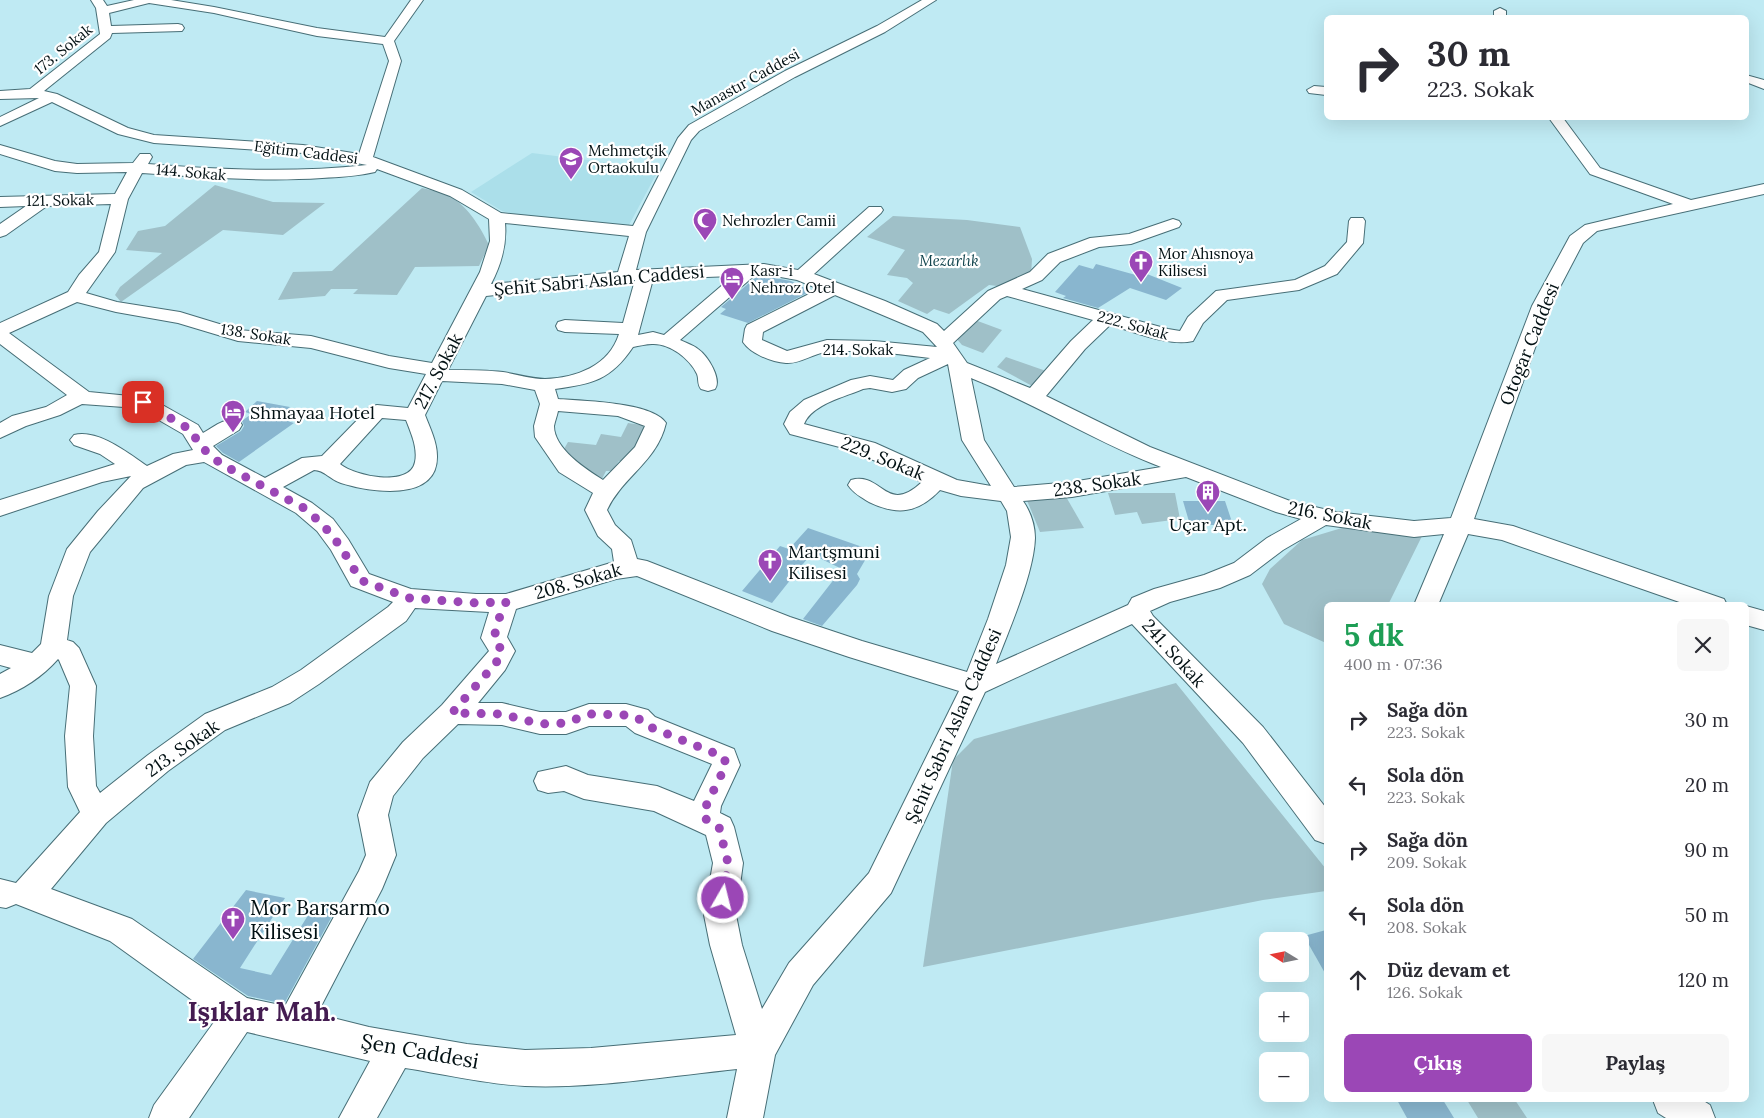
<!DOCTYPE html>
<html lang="tr">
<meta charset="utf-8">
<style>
:root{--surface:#fff;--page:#f7f7f7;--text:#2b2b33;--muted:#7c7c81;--accent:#9b47b6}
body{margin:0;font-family:Lora,serif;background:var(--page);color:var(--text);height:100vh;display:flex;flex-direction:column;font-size:19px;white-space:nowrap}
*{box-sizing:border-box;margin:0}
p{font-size:16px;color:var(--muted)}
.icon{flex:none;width:28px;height:28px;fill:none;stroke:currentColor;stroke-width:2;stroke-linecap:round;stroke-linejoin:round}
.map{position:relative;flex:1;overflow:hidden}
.panel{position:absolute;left:1324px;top:602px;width:425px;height:500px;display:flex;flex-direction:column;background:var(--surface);border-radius:8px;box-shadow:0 5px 20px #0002}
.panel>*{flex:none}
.guide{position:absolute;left:1324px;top:15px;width:425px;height:105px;border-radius:8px;box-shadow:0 5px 20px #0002;background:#fff;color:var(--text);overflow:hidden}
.needle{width:32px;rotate:280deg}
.tools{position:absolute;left:1259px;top:932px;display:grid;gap:10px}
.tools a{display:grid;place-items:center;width:50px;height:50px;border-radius:8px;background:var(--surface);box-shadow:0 5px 20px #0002;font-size:25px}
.pin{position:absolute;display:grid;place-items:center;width:42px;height:42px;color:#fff;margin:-21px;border-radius:10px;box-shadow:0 2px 8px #0006}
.me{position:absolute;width:55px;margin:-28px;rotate:8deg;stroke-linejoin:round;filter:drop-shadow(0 0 4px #0008)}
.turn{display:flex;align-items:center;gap:18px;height:105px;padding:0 20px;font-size:22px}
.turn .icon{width:65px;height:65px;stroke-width:2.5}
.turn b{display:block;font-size:35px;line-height:42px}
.round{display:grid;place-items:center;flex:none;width:52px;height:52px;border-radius:8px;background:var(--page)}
.headline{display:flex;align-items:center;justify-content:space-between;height:85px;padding:0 20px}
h1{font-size:30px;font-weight:800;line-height:38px;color:#1e9e55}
.button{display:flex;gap:10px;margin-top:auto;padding:10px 20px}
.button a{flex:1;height:58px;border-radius:8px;background:var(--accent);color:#fff;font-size:20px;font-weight:800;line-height:58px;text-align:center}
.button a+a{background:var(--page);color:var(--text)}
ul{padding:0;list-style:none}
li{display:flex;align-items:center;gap:15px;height:65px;padding:0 20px}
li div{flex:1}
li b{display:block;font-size:19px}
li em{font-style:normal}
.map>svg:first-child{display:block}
</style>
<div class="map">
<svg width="1764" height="1118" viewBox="0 0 1764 1118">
<rect width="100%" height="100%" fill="#bfeaf3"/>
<polygon fill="#abdfea" points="532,153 659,169 629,225 518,215 502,211 471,192"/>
<g fill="#9fc0c8">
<polygon points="215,185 273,202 325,203 283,235 223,230 121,302 115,295 120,287 162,253 126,250 138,231 165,226"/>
<path d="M422,188C429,190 438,191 445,194C466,203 480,226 489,245L479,266L415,267L397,295L353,294L358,289H331L325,296L278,300L293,272L332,271Z"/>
<polygon points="893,216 967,220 1020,227 1032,259 1031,275 1005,287 989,285 949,314 934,309 927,314 898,301 913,283 907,278 887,275 905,250 867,237"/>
<polygon points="975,320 1002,330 983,353 962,345 956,338"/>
<polygon points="1006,357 1049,372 1034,387 997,367"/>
<polygon points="628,423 649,426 628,461 619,461 612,471 606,471 602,479 575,467 564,449 568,442 596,445 601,434 621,437"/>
<polygon points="1108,493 1175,493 1180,519 1142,524 1137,512 1115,515"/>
<polygon points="1065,495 1084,528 1040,532 1026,498"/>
<polygon points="1345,527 1424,532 1388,605 1326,605 1326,643 1284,624 1262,584 1270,569 1302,540"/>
<polygon points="1176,683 1326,869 1326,891 1263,900 923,967 953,760 974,739"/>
<polygon points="1467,1100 1515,1100 1527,1118 1478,1118"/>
</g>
<g fill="#89b6cf">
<polygon points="1096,264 1143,277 1147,274 1182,288 1166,300 1130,288 1098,308 1063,298 1066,296 1055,292 1079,265 1093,269"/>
<polygon points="764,276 791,281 811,291 748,323 720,314 726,309 721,307 756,277"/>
<polygon points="257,401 290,407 278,418 294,423 239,462 223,453 216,446 241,431 244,426 242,421 251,414 245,412"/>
<polygon points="1183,501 1225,501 1233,525 1190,525"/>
<polygon points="808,528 871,550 857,574 860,579 857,585 822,626 803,619 842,569 811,554 772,603 742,591 780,546 789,549"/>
<polygon points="246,890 285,898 240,968 271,975 315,904 336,909 284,1004 248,996 193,959"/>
<polygon points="1326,930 1326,975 1304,936"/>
<polygon points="1397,1100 1443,1100 1454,1118 1407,1118"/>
</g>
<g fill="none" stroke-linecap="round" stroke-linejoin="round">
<defs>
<g id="minor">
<path d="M91,0H103L107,6L134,0H171L214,7L317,28L385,37L411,0H423L394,41L401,61L373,157L462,190L501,213L633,226L678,138L689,125L785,71L877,26L922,0H936L885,32L795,77L699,131L691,140L646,232L636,270L764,264L798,270L869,207H881L883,210L881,213L814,274L885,301L937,324L944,331L988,291L1030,272L1048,254L1090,238L1129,234L1173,219L1179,221L1181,224L1179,227L1131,244L1099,247L1060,262L1042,280L1022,289L1168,329L1180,331L1188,317L1216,291L1295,280L1325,266L1347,242L1349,221L1351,218H1363L1365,221L1363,243L1337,274L1299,290L1227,300L1203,323L1193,341C1169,347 1133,331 1110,325L1085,349L1046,396L1150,447L1290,501L1336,512L1414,521L1451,518L1532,306L1570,236L1585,225L1673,204L1590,174L1549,118H1563L1600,168L1691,200L1764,184V194L1597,231L1583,243L1550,306L1474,519L1513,526L1724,599L1727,605H1688L1502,540L1468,534L1438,605H1414L1444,534L1414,537L1326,525L1283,550L1250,575L1220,588L1170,602L1150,611L1153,616L1263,727L1326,808V844L1315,840L1243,743L1132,624L985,692L891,893L813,985L775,1055L763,1118H727L737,1069C669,1076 592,1089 525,1086C485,1084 444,1074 405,1068L377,1118H339L370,1061L247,1032L189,1118H149L154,1105L217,1018L110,941L16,904L6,908L0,907V879L16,883L80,812L68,787L65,736L70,686L59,660L58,659C43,676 22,690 0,698V674L11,668L0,665V645L32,653L41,644L49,596L67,549L98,511L131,476L102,482L0,516V500L115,464L100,454L74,445L70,440L74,435C98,429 128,453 147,466L173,454L193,450L183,434L138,408L82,404L60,415L26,426L0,438V423L12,416L46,407L67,395L0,344V323L68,292L79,275L99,252L111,204L47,206L6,235L0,237V224L26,206L0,207V197L115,194L127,172L77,173L55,171L0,154V145L55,161L77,164L133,163L140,154H150L152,157L148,164C221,170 294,173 367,165L303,153L154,143L118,134L52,102L0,126V117L39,98L0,99V91L30,89L100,34L96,8ZM149,3L214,13L317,36L383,44L389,61L359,154L303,145L154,135L128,128L57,94L44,91L110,38L112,33L182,31L184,28L182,25L178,24L111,26L109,13ZM377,169L450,196L489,219L490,241L480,272L432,363L389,356L311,336L239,330L180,312L117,302L86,293L115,252L128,199L142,173C202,177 262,182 322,178C340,177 358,176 375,172ZM505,223L629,236L618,272L491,284C501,265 507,245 505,223ZM764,274L797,280L819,289L747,325L745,329L743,342C751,354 772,362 786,363C801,364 813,353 827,352C861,349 896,354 930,358L904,370L893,380L870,376L851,380L804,400L790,412L784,424L790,434L851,450L922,482C886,516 882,471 851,480L848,485C853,493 861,497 869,502C898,516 918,513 940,490L961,496L1001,501L1007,511L1011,537L1006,565L988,619L967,672L862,641L790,617L647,561L637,559L631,540L615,525L607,510C623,476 657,462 666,423C652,402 583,401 558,399L555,389C592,384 611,380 633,347C639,346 646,344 652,344C670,343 690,359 697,374C699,379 697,384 701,389L708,391L715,389C722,379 708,356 698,349C693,345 686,343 680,340L755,275ZM733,276L664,335L653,332L638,335L653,279ZM635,280L623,323L565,320L558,322L556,326L558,330L565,332L619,334C609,366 576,378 545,379C531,379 516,374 503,372C485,370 466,370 448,370L486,296ZM835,295L923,332L937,347L874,341L827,340L787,351L762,340L763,332ZM1007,296L1093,320L1071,341L1030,388L967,363L953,343L1000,299ZM77,302L116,312L178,323L238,341L311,348L389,368L426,374L408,408L377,405L370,407L322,456L302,458L265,478L222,455L213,446L239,430L242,425L239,420C225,417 215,426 203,433L198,425L150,398L89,392L9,333ZM948,364L962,440L991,486L957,480L875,443L804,424C812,404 845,397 863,389L870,388L892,392L906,389L918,378ZM971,378C1036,404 1096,442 1161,467L1072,482L1014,487L984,440ZM442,381L502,384L535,390L540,404L534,426L535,437L559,472L593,493L585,510L598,536L612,549L614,562L506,594H476L411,589L369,574L348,539L333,519L312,503L283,487L314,470C324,470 331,480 341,483C369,492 438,503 437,456C437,442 430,428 425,415ZM558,411L618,416L645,426L635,447L603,480C586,469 554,449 554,426C555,421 557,416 558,411ZM382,418L406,420C411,433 418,448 415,462C410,488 354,476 340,464ZM204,462L296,513L317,531L331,550L351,586L393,602L388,607L301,670L272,687L205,714L148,755L100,793L96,786L93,736L96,686L79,648L73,642L67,640L73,596L90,552L143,488L186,465ZM1186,477L1276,512L1301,519L1267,538L1234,563L1204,575L1154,589L1132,598L1128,605L996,664C1009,630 1034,573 1035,538C1035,525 1030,511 1023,501L1072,497ZM637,576L772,631L849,657L959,691L869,873L789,963L762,1009L742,945L736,915L743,863L734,827L730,818L720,813L721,806L740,765L734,749L655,717L648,710L626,704H589L566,712H540L502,703H478L505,670L515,651L507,637L516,609L616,579ZM415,608L489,612L481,638L489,651L442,705L403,742L370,782L358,815L366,855L359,871L285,1006L247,998L132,919L51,889L106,823L168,771L225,730L290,703L319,684L406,621ZM458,724L502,725L540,734H566L589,726H626L635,733L712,764L694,801L657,786L588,775L566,766L538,772L534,781L538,790L548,793L564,791L584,799L654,811L706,835L713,863L704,915L710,945L736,1035L591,1048L525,1050L467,1044L369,1027L317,1014L382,889L396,855L388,815L393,796L423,758Z"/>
<polygon points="1500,8 1506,11 1506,18 1494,18 1494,11"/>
<polygon points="1746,75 1764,80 1764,89 1746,82"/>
<polygon points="1314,86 1326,87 1326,95 1309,93 1307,90"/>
<polygon points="1746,606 1764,611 1764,630 1746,625"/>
<polygon points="1653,1100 1702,1100 1710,1105 1715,1118 1666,1118 1658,1113"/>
</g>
</defs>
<use href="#minor" stroke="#476e76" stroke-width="2"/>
<use href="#minor" fill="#fff" fill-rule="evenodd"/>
</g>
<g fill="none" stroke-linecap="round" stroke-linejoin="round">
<path stroke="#9b47b6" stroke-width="9" stroke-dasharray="0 16.2" d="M143,402L191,430L200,446L221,464L304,508C332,531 343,549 360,580L409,598L476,603L506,602L498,621L494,638L502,651L496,663L452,713L502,714L540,724L566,723L589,714L626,715L638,718L645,725L724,757L726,765L706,806L704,818L719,827L728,863L723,898"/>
</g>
<defs>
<symbol id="school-pin" viewBox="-11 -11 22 30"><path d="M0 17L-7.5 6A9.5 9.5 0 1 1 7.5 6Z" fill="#9b47b6" stroke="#fff"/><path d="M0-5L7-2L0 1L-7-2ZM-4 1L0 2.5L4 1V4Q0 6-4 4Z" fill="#fff"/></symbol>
<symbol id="mosque-pin" viewBox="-11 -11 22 30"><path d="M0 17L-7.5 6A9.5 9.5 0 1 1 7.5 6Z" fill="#9b47b6" stroke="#fff"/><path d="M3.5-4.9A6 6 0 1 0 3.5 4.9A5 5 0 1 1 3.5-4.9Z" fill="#fff"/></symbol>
<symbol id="church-pin" viewBox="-11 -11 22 30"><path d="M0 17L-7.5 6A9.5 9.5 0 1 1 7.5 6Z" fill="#9b47b6" stroke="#fff"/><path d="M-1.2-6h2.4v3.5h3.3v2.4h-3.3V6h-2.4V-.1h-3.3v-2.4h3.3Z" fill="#fff"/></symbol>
<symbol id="hotel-pin" viewBox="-11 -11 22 30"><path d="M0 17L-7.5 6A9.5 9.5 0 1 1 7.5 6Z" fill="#9b47b6" stroke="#fff"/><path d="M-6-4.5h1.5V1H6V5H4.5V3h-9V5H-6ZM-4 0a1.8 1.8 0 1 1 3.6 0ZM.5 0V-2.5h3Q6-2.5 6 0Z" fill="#fff"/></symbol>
<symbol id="building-pin" viewBox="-11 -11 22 30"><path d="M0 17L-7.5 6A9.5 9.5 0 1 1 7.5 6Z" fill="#9b47b6" stroke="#fff"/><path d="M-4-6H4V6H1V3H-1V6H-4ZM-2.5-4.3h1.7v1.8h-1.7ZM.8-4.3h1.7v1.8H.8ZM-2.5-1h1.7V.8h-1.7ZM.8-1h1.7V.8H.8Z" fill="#fff"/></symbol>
</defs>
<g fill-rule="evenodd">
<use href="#school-pin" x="557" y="145" width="28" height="38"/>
<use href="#mosque-pin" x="691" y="206" width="28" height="38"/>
<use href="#church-pin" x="1127" y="248" width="28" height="38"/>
<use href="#hotel-pin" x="718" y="265" width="28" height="38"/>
<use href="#hotel-pin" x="219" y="398" width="28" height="38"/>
<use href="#building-pin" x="1194" y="478" width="28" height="38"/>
<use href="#church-pin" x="756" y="547" width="28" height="38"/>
<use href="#church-pin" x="219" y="905" width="28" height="38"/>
</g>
<g text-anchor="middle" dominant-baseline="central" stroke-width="4.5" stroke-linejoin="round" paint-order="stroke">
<g font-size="15" fill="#021013" stroke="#fff">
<text transform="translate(63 49) rotate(-39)">173. Sokak</text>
<text transform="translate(745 82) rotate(-29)">Manastır Caddesi</text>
<text transform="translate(306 152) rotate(7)">Eğitim Caddesi</text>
<text transform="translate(191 172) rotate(5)">144. Sokak</text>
<text transform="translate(60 200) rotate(-1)">121. Sokak</text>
<text transform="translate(1133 325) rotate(15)">222. Sokak</text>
<text transform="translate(256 334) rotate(9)">138. Sokak</text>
<text x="858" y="349">214. Sokak</text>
</g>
<g font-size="15" fill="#021013" stroke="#fff" text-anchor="start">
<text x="588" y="150">Mehmetçik<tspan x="588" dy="17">Ortaokulu</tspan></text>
<text x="722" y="220">Nehrozler Camii</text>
<text x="1158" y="253">Mor Ahısnoya<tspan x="1158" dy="17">Kilisesi</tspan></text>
<text x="750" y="270">Kasr-i<tspan x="750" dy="17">Nehroz Otel</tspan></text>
</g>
<g font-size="15" font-style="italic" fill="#12454e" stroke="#fff">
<text x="949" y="260">Mezarlık</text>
</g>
<g font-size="18" fill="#021013" stroke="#fff">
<text transform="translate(599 280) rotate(-5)">Şehit Sabri Aslan Caddesi</text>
<text transform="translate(1529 344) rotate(-68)">Otogar Caddesi</text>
<text transform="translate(438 371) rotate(-62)">217. Sokak</text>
<text transform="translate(883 458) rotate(22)">229. Sokak</text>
<text transform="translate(1097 484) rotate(-8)">238. Sokak</text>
<text transform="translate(1330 515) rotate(11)">216. Sokak</text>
<text transform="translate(578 581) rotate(-16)">208. Sokak</text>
<text transform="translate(1174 653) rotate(48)">241. Sokak</text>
<text transform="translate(953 726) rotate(-66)">Şehit Sabri Aslan Caddesi</text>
<text transform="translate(182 748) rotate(-35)">213. Sokak</text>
</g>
<g font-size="18" fill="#021013" stroke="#fff" text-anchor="start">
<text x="250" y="412">Shmayaa Hotel</text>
<text x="1208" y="524" text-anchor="middle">Uçar Apt.</text>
<text x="788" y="551">Martşmuni<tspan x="788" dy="21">Kilisesi</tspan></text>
</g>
<g font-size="21" fill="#021013" stroke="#fff" text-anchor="start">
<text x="250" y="907">Mor Barsarmo<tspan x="250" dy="24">Kilisesi</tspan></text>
</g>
<g font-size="21" fill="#021013" stroke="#fff">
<text transform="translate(420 1051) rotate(10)">Şen Caddesi</text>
</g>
<g font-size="26" font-weight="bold" fill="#441c51" stroke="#fff">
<text x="262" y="1011">Işıklar Mah.</text>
</g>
</g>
</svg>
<div class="tools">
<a><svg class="needle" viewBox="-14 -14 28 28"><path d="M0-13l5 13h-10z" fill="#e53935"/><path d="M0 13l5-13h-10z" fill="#7c7c81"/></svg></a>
<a>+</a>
<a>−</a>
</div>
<div class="pin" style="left:143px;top:402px;background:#d93025"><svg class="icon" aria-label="arrive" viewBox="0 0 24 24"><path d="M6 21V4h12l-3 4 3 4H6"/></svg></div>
<svg class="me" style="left:723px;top:898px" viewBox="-20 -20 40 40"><circle r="17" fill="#9b47b6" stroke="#fff" stroke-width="3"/><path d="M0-11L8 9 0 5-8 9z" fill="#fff"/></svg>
<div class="guide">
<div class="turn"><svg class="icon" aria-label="right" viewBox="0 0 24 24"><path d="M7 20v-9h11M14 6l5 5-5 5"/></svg><div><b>30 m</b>223. Sokak</div></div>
</div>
<section class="panel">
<div class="headline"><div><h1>5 dk</h1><p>400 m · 07:36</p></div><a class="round"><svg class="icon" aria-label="close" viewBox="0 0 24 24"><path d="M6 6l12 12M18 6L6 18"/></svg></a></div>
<ul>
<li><svg class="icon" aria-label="right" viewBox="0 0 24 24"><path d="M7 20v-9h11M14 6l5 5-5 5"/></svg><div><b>Sağa dön</b><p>223. Sokak</p></div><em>30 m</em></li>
<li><svg class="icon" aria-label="left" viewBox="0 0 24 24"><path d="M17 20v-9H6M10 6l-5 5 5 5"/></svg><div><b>Sola dön</b><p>223. Sokak</p></div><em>20 m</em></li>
<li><svg class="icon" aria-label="right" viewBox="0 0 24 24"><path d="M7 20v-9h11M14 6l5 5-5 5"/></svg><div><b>Sağa dön</b><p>209. Sokak</p></div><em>90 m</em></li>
<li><svg class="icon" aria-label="left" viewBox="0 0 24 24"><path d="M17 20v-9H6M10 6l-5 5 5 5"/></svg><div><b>Sola dön</b><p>208. Sokak</p></div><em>50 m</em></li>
<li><svg class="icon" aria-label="ahead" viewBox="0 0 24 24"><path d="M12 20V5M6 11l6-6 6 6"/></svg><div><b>Düz devam et</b><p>126. Sokak</p></div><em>120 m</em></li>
</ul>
<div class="button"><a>Çıkış</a><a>Paylaş</a></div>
</section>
</div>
